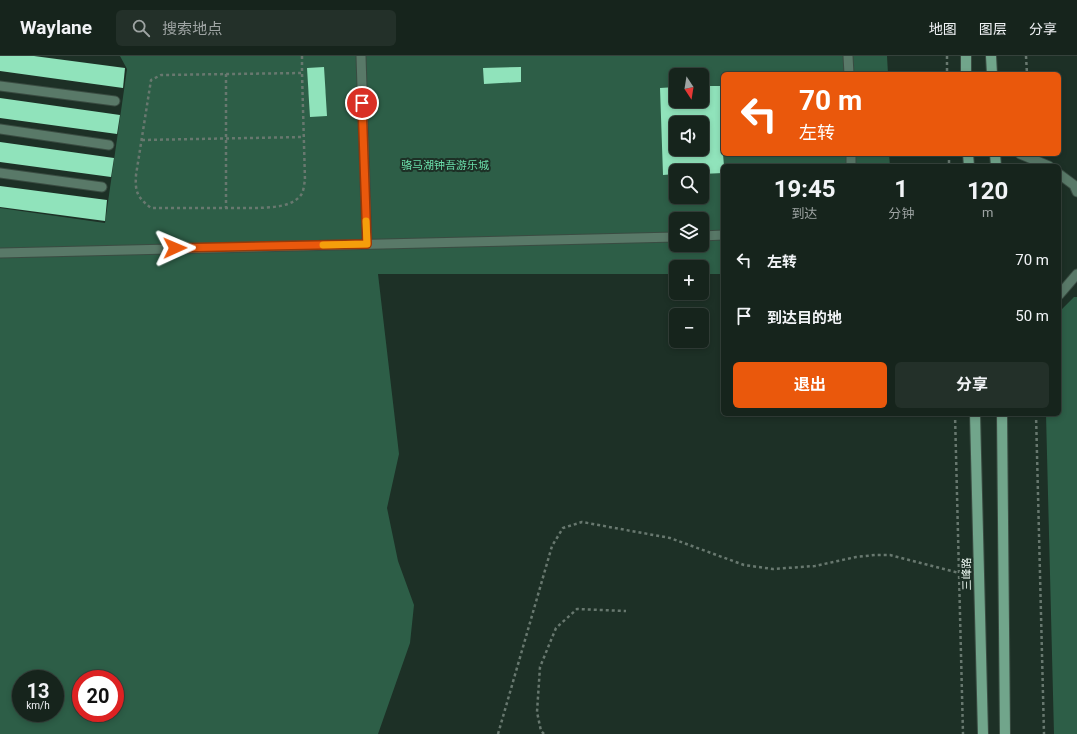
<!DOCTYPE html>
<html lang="zh">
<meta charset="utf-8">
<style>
:root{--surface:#16241c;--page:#233029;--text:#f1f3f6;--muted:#9ea4a3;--line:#35413b;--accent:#ea580c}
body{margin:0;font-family:Roboto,"Noto Sans SC",sans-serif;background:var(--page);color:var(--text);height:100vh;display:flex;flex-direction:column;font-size:15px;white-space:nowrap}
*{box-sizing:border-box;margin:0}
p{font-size:13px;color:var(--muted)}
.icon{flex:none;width:22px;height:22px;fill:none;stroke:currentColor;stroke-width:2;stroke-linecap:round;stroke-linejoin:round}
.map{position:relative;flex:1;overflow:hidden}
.panel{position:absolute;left:721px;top:108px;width:340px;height:252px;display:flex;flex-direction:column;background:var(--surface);border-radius:6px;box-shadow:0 2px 6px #0003,0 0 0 1px var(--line)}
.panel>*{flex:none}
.guide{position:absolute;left:721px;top:16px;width:340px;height:84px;border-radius:6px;box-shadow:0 2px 6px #0003,0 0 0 1px var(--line);background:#ea580c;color:#fff;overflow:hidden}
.needle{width:26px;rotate:168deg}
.buttons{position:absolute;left:669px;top:12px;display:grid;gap:8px}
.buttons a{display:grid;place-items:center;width:40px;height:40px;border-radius:6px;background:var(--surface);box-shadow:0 2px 6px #0003,0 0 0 1px var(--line);font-size:20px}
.speed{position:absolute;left:12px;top:614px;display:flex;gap:8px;font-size:20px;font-weight:700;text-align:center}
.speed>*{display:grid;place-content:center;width:52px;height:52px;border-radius:50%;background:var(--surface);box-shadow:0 2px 6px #0003,0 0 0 1px var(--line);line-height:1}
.speed small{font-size:10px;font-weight:400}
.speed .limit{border:6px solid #d22;background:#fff;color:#111}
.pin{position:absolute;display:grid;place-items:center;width:34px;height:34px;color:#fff;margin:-17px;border:2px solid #fff;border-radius:50%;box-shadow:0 1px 4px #0007}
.me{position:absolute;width:44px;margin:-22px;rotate:89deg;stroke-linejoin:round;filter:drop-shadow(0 0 3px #0008)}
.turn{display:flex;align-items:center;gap:14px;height:84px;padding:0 12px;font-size:18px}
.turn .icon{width:52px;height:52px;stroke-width:2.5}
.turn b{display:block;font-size:28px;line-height:34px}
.eta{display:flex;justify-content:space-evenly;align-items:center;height:68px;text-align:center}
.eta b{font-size:24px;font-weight:700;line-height:28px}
.cta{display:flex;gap:8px;margin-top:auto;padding:8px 12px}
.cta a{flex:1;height:46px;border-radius:6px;background:var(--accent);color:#fff;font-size:16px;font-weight:700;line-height:46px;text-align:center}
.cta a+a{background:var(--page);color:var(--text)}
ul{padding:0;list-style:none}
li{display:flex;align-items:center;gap:12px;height:56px;padding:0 12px}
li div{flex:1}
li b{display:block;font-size:15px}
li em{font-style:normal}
header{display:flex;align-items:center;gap:24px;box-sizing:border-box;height:56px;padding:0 20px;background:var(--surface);border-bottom:1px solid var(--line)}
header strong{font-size:19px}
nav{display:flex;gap:22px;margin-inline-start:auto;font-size:14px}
.search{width:280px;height:36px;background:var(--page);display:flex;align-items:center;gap:10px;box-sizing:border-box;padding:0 14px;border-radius:6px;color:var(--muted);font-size:15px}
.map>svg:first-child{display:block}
</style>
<header>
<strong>Waylane</strong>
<div class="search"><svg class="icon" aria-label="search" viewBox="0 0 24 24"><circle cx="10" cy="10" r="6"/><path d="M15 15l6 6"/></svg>搜索地点</div>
<nav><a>地图</a><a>图层</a><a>分享</a></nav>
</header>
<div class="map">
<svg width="1077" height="678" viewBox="0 0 1077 678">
<rect width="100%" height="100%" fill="#1d3026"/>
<g fill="#2d5e47" fill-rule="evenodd">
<path d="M120,0H887L888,18H723V98H889L890,110H723V218H702V211H676V218H378L399,398L387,452L398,505L414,549L410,587L378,678H0V152L105,167L127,13ZM676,19H702V45H676ZM676,67H702V93H676ZM676,115H702V141H676ZM676,163H702V189H676ZM21,623H55V657H21ZM81,623H115V657H81Z"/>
<polygon points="1074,241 1077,241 1077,678 1054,678 1046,358 1059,358 1059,256"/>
</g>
<g fill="#90e3bb" fill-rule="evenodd">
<polygon points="0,0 34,0 125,12 123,32 0,15"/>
<polygon points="324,11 327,60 310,61 307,12"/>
<polygon points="521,11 521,26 484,28 483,12"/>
<path d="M702,30H723V98L724,110H723V117L702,118V115H676V118L663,119L660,32L676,31V45H702ZM676,67H702V93H676Z"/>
<polygon points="0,42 120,59 117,78 0,62"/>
<polygon points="0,86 114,102 111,121 0,106"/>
<polygon points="0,130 107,144 105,165 0,151"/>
</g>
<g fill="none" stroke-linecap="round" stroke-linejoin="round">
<defs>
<g id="service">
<polyline points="361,0 367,188"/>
<polyline points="848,0 849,18"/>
<polyline points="0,30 115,45"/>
<polyline points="0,73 109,89"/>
<polyline points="851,98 851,110"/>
<polyline points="1020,98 1049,110"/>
<polyline points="0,117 102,131"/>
<polyline points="1059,118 1074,129 1077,136"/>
<polyline points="702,180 723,179"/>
<polyline points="0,197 676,181"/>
<polyline points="1059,239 1077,218"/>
</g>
<g id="secondary">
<polyline points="966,0 966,18"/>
<polyline points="991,0 992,18"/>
<polyline points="968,98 969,110"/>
<polyline points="995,98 996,110"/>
<polyline points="975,358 983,678"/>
<polyline points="1002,358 1005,678"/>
</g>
</defs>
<use href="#service" stroke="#3a4c42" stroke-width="11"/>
<use href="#secondary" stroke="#3a4c42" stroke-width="12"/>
<g stroke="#68786f" stroke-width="2.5" stroke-dasharray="3 3" stroke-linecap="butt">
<path d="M302,0V17L305,124C304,128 304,135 301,139C292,151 273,151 259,152H151C137,141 135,136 136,119L151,24L161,19L302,17"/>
<polyline points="947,0 947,18"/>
<polyline points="1026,0 1027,18"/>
<polyline points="226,18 226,152"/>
<polyline points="142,84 304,81"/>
<polyline points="949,98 949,110"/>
<polyline points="955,358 963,678"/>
<polyline points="1036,358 1044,678"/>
<polyline points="498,678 552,490 563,472 582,466 670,482 744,509 773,513 815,510 856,501 875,499 890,499 959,517"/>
<polyline points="544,678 541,675 537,656 540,611 556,572 577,553 626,555"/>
</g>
<use href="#service" stroke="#597968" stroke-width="9"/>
<use href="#secondary" stroke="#71a58b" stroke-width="10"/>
</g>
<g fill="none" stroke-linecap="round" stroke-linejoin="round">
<defs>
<polyline id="route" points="175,192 367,188 362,47"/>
</defs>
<use href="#route" stroke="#983908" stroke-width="10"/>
<use href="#route" stroke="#ea580c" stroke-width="7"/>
<polyline stroke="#f59e0b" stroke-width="7" points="323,189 367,188 366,165"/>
</g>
<g text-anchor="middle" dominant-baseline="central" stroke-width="4" stroke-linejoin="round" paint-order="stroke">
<g font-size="11" fill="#6adda9" stroke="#1d3026">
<text x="445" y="109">骆马湖钟吾游乐城</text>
</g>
<g font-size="11" fill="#ebf7f0" stroke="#1d3026">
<text transform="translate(967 518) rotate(-91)">三峰路</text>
</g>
</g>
</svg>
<div class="buttons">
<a><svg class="needle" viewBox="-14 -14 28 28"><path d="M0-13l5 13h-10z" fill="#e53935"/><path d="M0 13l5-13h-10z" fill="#9ea4a3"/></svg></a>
<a><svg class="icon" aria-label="sound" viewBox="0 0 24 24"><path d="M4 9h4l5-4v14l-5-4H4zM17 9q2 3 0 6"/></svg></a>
<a><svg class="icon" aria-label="search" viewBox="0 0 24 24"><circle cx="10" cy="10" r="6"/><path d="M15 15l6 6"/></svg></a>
<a><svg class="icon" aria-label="layers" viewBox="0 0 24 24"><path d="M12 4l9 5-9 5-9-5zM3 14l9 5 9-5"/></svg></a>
<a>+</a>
<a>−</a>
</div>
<div class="speed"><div>13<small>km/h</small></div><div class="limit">20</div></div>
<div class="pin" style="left:362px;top:47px;background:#d93025"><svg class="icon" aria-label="arrive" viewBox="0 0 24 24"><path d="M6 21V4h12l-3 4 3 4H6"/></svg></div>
<svg class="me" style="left:175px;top:192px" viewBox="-20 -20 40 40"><path d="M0-17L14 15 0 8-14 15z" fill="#ea580c" stroke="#fff" stroke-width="4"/></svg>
<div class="guide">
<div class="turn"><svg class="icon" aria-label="left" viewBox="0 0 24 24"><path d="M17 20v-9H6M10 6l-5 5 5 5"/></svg><div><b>70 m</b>左转</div></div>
</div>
<section class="panel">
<div class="eta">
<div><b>19:45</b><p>到达</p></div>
<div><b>1</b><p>分钟</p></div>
<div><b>120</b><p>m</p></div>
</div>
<ul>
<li><svg class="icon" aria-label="left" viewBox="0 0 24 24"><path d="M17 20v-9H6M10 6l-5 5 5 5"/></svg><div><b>左转</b></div><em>70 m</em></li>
<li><svg class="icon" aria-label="arrive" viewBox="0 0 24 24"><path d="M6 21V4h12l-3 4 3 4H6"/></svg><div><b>到达目的地</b></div><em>50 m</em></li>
</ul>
<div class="cta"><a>退出</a><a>分享</a></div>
</section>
</div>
